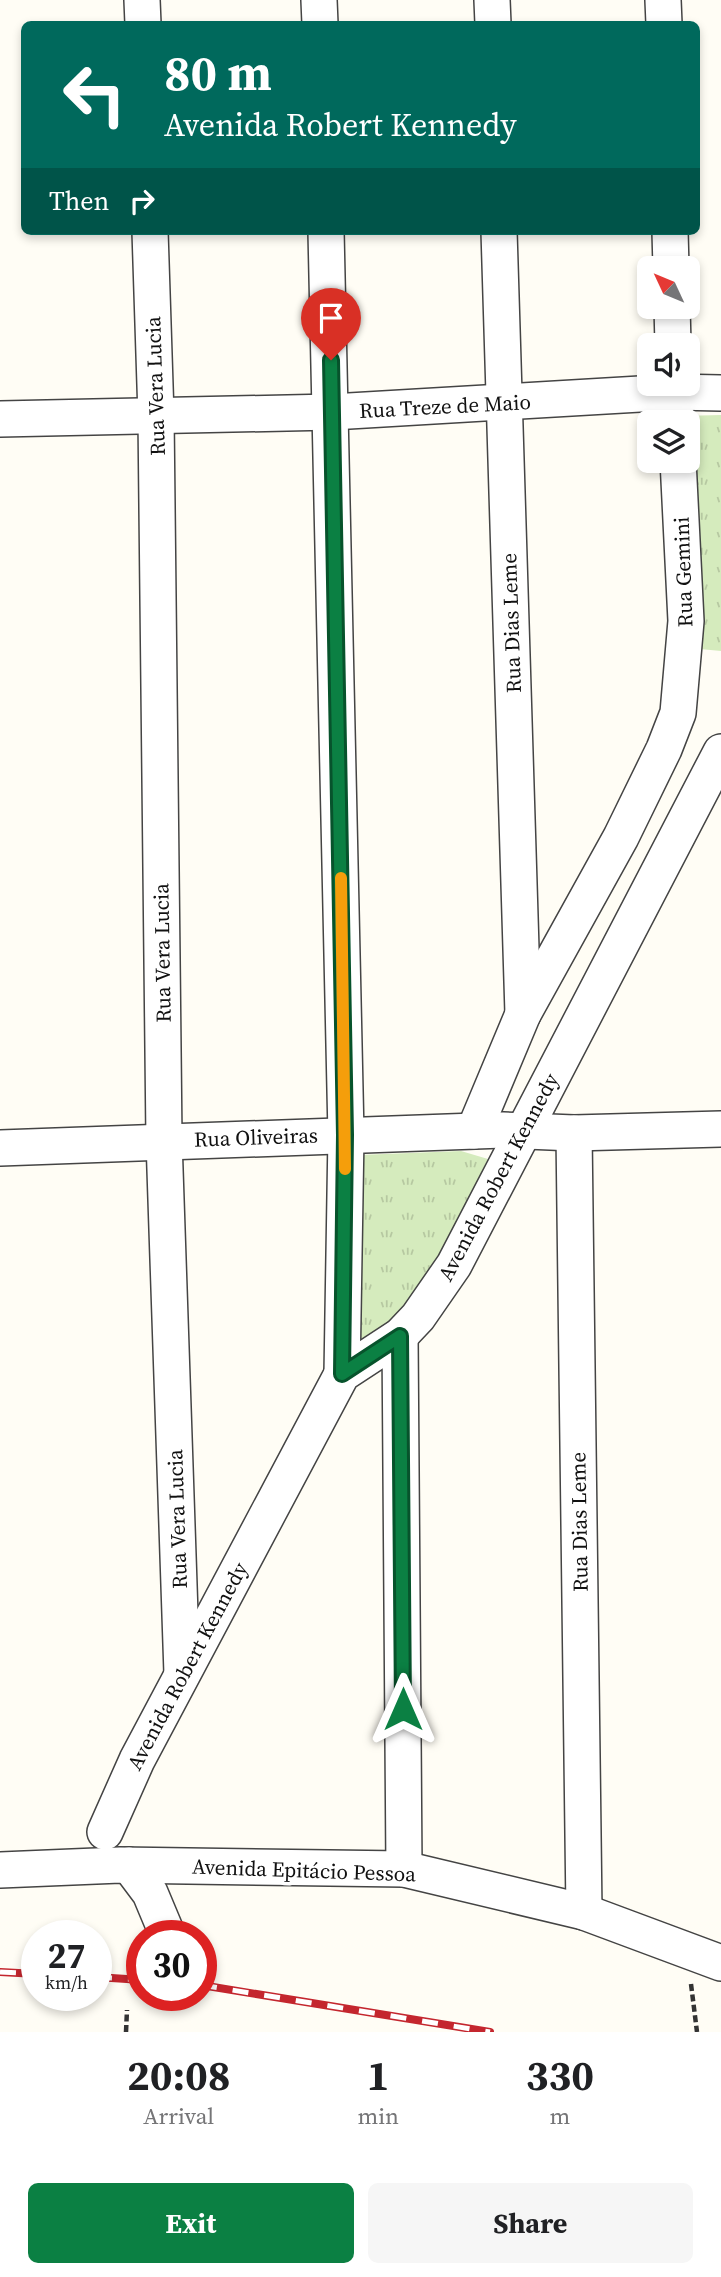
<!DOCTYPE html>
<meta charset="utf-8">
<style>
:root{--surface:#fff;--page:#f6f6f6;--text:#202124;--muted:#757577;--accent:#0b8043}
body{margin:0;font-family:"Source Serif 4",serif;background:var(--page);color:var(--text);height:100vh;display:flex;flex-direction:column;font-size:26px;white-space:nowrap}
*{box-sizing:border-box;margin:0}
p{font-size:23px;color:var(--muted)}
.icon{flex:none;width:38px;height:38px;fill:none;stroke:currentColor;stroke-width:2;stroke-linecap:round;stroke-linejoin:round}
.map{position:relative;height:2032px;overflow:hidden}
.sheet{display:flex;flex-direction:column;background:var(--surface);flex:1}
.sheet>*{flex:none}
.guide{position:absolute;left:21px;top:21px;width:679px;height:214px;border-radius:10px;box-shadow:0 4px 10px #0003;background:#00695c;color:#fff;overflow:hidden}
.needle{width:46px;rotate:314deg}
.tools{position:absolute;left:637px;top:256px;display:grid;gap:14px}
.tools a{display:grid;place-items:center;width:63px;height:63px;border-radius:10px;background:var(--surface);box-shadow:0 4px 10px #0003;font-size:35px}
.speed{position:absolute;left:21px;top:1920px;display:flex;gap:14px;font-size:35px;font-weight:700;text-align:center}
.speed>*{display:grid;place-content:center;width:91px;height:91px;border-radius:50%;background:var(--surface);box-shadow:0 4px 10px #0003;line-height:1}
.speed small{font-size:18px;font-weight:400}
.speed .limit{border:10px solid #d22;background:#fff;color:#111}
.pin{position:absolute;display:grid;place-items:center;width:60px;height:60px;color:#fff;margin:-72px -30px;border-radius:50% 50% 50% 0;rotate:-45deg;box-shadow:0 0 7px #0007}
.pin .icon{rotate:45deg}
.me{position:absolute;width:77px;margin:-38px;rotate:0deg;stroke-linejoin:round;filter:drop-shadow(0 0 5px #0008)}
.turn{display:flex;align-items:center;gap:24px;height:147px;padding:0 28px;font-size:32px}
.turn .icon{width:91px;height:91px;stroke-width:2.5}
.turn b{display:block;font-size:49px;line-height:60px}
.then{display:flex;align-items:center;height:66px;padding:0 28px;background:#0003;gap:14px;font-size:26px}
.eta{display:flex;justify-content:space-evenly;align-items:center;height:119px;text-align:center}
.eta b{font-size:42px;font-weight:700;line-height:49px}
.primary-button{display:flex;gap:14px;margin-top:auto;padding:14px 28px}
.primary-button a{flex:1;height:80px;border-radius:10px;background:var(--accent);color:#fff;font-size:28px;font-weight:700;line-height:80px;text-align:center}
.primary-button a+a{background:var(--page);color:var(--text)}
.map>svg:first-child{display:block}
</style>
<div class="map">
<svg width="721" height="2032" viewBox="0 0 721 2032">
<defs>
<pattern id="park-tufts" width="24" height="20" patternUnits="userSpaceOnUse" patternTransform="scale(1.75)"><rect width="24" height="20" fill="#d5ebbd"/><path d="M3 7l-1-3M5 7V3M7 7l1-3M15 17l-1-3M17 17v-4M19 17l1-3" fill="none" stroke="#b6c8a1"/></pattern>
</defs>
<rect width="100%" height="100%" fill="#fffdf5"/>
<g fill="url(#park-tufts)">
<polygon points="721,415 721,651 700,649 688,422 680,416"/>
<polygon points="461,1151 488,1159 408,1320 358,1359 359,1155"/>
</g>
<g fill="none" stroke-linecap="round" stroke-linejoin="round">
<defs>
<g id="minor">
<polyline points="142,0 143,24"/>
<polyline points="319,0 320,24"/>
<polyline points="492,0 493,24"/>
<polyline points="663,0 664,24"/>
<polyline points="150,231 156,416 164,1140 182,1674"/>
<polyline points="326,231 346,1135 342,1374"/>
<polyline points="499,231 523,1014"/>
<polyline points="670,231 671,268"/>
<polyline points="672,306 673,345"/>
<polyline points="674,383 676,422"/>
<polyline points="0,419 332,412 674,392 721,393"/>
<polyline points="474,1131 523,1014 621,837 664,749 678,713 686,621 678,460"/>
<polyline points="574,1133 584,1912"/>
<polyline points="0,1148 503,1130 574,1133 721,1129"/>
<polyline points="400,1336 404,1869"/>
<polyline points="105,1832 137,1760 342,1374 400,1336 418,1317 454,1265 721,752"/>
<polyline points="129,1865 150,1893 168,1936"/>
<polyline points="0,1870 120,1865 404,1869 584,1912 721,1963"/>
</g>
</defs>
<use href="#minor" stroke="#444" stroke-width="38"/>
<g stroke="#333" stroke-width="4.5" stroke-dasharray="7 3.5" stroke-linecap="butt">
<polyline points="691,1984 697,2032"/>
<polyline points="126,2032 127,2010"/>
</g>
<use href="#minor" stroke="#fff" stroke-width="35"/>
<defs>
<g id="rail">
<polyline points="0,1972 37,1974"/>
<polyline points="96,1977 142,1980"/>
<polyline points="201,1985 490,2032"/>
</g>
</defs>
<use href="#rail" stroke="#c4262e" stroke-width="8"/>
<use href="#rail" stroke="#fff" stroke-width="5" stroke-dasharray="16" stroke-linecap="butt"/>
</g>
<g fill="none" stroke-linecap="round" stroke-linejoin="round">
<defs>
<polyline id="route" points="331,360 345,1135 342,1374 400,1336 403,1709"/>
</defs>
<use href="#route" stroke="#07532c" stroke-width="18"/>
<use href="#route" stroke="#0b8043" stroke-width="12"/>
<polyline stroke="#f59e0b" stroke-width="12" points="341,878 345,1169"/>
</g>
<g text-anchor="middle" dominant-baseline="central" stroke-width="7" stroke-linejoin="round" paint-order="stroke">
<g font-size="21" fill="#111" stroke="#fff">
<text transform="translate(155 386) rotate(-92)">Rua Vera Lucia</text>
<text transform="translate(445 406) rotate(-3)">Rua Treze de Maio</text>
<text transform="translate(683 572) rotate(-92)">Rua Gemini</text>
<text transform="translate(511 623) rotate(-92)">Rua Dias Leme</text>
<text transform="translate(162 953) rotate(-91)">Rua Vera Lucia</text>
<text transform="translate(256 1137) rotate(-2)">Rua Oliveiras</text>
<text transform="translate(498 1177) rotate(-62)">Avenida Robert Kennedy</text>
<text transform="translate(177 1519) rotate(-92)">Rua Vera Lucia</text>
<text transform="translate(579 1522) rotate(-91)">Rua Dias Leme</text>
<text transform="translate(187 1666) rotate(-62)">Avenida Robert Kennedy</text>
<text transform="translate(304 1870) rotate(2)">Avenida Epitácio Pessoa</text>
</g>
</g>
</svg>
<div class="tools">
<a><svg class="needle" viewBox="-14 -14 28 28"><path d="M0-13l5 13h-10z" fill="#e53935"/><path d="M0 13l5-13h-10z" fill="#757577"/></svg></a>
<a><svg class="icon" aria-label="sound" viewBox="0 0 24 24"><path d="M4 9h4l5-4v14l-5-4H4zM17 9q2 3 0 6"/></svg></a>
<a><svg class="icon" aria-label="layers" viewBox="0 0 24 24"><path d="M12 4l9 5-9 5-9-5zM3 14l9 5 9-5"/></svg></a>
</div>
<div class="speed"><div>27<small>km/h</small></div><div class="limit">30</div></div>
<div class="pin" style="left:331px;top:360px;background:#d93025"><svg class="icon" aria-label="arrive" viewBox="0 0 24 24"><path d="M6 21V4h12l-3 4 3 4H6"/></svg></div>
<svg class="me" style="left:403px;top:1709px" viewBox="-20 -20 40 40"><path d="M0-17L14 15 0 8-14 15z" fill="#0b8043" stroke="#fff" stroke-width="4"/></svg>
<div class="guide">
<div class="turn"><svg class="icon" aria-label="left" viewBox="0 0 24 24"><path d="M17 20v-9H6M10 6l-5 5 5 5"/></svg><div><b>80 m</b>Avenida Robert Kennedy</div></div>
<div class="then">Then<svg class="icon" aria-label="right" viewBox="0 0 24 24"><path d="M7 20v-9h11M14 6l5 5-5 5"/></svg></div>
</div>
</div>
<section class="sheet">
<div class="eta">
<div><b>20:08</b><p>Arrival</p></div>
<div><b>1</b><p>min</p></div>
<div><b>330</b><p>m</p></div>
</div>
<div class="primary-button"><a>Exit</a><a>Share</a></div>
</section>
